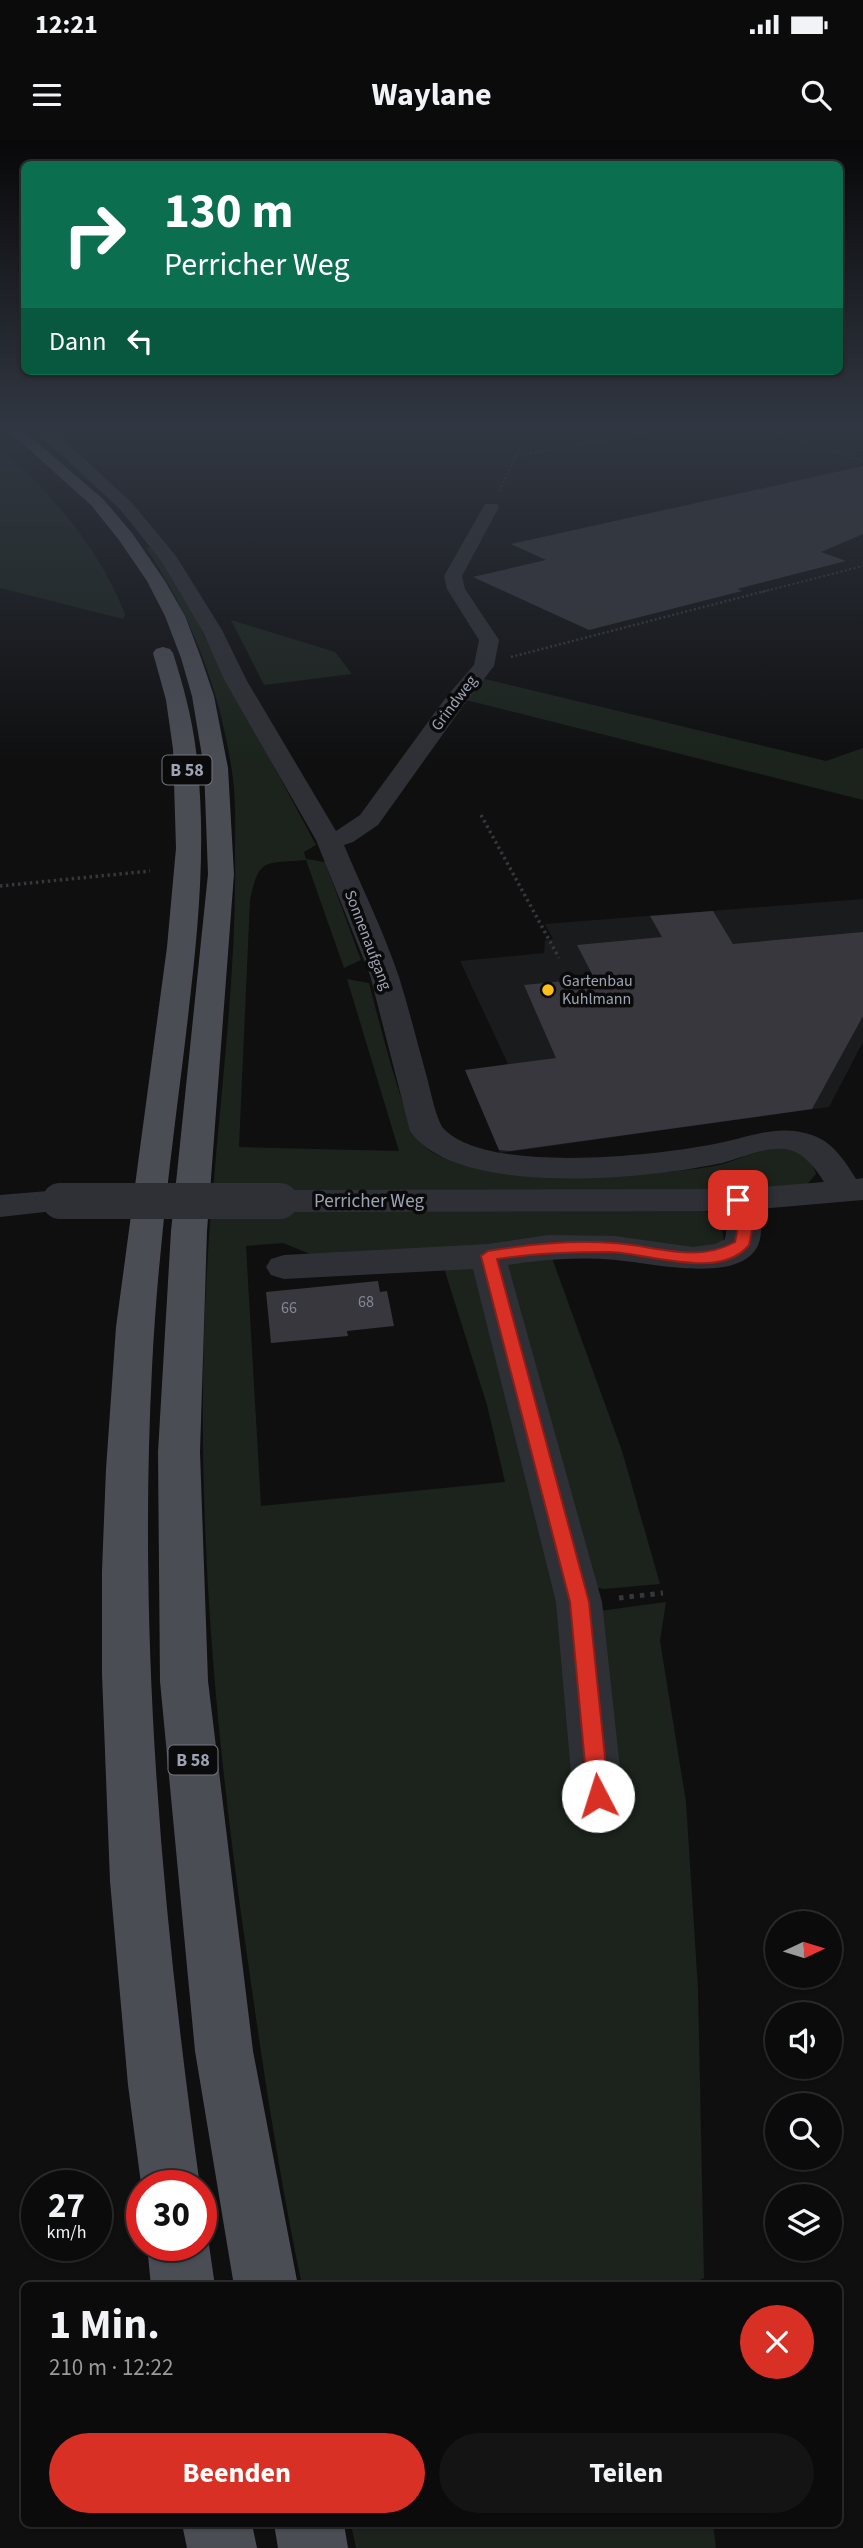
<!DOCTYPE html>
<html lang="de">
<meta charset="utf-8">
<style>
:root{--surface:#0b0b0c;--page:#141415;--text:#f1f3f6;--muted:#9a9b9d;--line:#2b2b2d;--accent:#d93025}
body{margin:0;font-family:"Source Sans 3",sans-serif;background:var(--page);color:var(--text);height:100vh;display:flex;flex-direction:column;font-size:26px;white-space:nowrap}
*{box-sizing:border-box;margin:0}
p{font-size:23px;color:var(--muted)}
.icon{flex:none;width:38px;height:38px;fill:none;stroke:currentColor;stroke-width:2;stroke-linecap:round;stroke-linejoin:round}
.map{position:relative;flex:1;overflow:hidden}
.panel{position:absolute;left:21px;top:2142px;width:821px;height:245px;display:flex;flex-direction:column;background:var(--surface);border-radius:10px;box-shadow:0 2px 5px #0004,0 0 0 2px var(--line)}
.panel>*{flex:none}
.top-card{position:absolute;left:21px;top:21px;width:822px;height:214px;border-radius:10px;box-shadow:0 2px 5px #0004,0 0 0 2px var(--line);background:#0b6e4f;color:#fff;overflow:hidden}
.needle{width:46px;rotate:86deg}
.buttons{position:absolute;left:765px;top:1771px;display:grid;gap:14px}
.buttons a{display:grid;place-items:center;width:77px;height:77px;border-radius:50%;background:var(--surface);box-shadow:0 2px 5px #0004,0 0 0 2px var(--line);font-size:35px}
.speed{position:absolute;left:21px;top:2030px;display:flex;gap:14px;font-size:35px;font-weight:700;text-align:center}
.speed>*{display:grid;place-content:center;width:91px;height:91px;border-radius:50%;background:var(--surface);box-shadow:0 2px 5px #0004,0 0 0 2px var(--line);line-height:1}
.speed small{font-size:18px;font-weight:400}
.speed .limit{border:10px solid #d22;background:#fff;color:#111}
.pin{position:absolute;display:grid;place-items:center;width:60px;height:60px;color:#fff;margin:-30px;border-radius:14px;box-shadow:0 4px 10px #0006}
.me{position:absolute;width:77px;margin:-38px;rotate:355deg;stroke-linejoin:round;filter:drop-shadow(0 0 5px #0008)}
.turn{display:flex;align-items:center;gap:24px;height:147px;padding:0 28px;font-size:32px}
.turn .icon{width:91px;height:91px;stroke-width:2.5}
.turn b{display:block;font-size:49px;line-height:60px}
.then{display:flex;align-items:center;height:66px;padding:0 28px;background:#0003;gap:14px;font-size:26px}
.round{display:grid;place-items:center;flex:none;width:74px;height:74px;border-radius:37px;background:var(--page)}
.headline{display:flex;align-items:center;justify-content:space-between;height:119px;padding:0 28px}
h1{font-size:42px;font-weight:700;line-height:52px}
.action{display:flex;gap:14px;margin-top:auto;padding:14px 28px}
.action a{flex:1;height:80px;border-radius:42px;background:var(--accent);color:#fff;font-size:28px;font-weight:700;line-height:80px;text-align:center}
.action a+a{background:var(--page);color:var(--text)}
.status{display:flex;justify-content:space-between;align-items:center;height:49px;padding:0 35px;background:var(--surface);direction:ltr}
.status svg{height:19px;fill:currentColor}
header{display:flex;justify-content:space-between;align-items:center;height:91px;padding:0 28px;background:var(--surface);font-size:32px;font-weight:700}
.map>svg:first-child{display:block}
</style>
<div class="status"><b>12:21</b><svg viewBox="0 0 49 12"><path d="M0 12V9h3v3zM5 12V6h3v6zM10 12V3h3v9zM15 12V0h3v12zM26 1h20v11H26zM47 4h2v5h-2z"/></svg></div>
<header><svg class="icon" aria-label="menu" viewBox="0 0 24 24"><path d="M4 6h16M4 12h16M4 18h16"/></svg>Waylane<svg class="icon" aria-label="search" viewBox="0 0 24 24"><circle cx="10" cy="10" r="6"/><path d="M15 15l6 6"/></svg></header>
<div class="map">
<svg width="863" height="2408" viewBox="0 0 863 2408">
<rect width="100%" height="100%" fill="#0f0f10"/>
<polygon fill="#1a1b1d" points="863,759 863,902 829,967 500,1013 465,930 508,924 460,821 544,813 545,800 553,799 545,784"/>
<g fill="#1b231c">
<path d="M0,308C53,355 99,408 125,474L123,479L0,448Z"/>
<path d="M154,407L194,471L204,496L316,705L304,712L306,719L325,722L361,820L344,828L306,720C266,724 259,716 250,760L239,1007L399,1011L347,839L369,843C377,873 405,987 422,1004C463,1048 656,1037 714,1026C740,1021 757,1007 786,1008C799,1008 813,1021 816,1034L804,1048L741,1052L213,1051C222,938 237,825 235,713C235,688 236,663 233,639C222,555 193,478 146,408Z"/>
<polygon points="231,480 335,512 352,534 264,545"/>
<polygon points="481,538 826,621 863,608 863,660 462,559"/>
<path d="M552,1070L705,1071L720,1081L724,1099L716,1107L325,1120L283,1103L246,1106L261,1366L505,1342L487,1265L444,1128L473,1127L599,1471L666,1462L660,1501L686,1662L698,1849L704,2138L689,2145H302C280,2041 264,1935 249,1829C212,1579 190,1324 211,1071Z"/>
<polygon points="548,1107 622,1311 660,1444 604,1449 592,1447 498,1114"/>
<polygon points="351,2384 713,2384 716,2408 356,2408"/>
</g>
<g fill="#38373d">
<polygon points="863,326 863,394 821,412 846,421 737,449 742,451 589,490 473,437 546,420 511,404"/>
<polygon points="713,771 733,804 863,792 863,876 812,969 510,1011 499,1010 465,930 556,918 524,845 594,838 577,805 662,797 650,776"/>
<polygon points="378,1141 380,1152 387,1151 394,1186 347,1191 348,1196 271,1203 266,1152"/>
</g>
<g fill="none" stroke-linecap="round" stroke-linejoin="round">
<g stroke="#35373c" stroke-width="2" stroke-dasharray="2 2.5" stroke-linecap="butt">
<polyline points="764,287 863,321"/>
<polyline points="517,316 671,287"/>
<polyline points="499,351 523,301 524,287"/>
<polyline points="762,452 863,426"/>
</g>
<polyline stroke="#35373c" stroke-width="2.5" stroke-dasharray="2 2.5" stroke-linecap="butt" points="511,517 769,450"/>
<g stroke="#35373c" stroke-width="3.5" stroke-dasharray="2.5 3.5" stroke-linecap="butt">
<polyline points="481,675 559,818"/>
<polyline points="0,746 150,731"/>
</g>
<polyline stroke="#35373c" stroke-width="5" stroke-dasharray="4.5 6" stroke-linecap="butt" points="619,1458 663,1453"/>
<g fill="#2f3035" fill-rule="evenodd">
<path d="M36,287H50L132,363L176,416L222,490L247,541L336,691L360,675L447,556L474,525L479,500L447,449L444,436L485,364H497L499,367L462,436L465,449L499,500L494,526L463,566L378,685L353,702L344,705C362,748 384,792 399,837C409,869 417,902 426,934C430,947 436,981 444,989C487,1034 655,1016 714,1004C749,998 776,983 812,995C833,1002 845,1021 856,1039L863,1038V1060L758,1069C782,1155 661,1124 616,1120C580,1117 544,1119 508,1125L602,1462L623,1656L616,1672L598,1679L580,1672L573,1656L556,1462L473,1129L284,1139L271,1135L266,1127L271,1119L284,1115L488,1104L548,1095L615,1096L693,1107L715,1104L725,1099L727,1086L723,1071L280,1072L268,1069L263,1061L268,1053L280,1050L738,1049L824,1042C816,1029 805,1014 790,1010C767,1004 739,1020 717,1024C646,1039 456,1058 410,991L370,835L316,700L225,541L202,490L162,422L120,369L41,296Z"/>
<polygon points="60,1050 72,1053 77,1061 72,1069 0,1077 0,1055"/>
</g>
<g fill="#4b4d55" fill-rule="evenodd">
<polygon points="4,287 19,287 103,359 132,393 165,441 185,476 201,518 214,556 228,628 234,734 207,1091 200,1312 208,1541 253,1911 298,2146 234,2146 195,1911 160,1541 158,1312 171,1091 208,734 204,628 192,556 181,518 165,476 147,441 119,400 91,365"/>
<path d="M163,507L170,509L173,513C183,545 192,577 196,611C209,714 195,817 183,919C170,1022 157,1124 152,1228C138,1502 162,1774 200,2046H142V2051L128,1945L110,1741L102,1534V1431L106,1329L116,1187L167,807L176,708L173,609L166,560L153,513L156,509Z"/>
<polygon points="201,2086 209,2105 215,2146 151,2146 147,2105 201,2105"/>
<polygon points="182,2384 252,2384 257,2408 187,2408"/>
<polygon points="274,2384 344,2384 348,2408 278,2408"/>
</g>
<polyline stroke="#2f3035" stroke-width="36" points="60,1061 280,1061"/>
</g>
<linearGradient id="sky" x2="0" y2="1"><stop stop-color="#080809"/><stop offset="0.46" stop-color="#313742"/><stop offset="1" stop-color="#313742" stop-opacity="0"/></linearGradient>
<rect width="863" height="624" fill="url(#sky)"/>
<path fill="#d93025" stroke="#8d1f18" stroke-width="2" d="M738,1055L745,1060L753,1086L749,1105C720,1141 649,1113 610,1112C571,1112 535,1113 497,1119L589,1462L609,1656L606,1663L598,1666L591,1663L588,1656L570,1462L481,1116L488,1111C530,1104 570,1100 613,1103C654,1105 696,1124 735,1102L738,1086L730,1060Z"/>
<circle fill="#ffbf18" stroke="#0a0a0b" stroke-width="2.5" cx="548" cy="850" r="7"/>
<g text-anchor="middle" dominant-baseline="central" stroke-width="7" stroke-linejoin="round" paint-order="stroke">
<g font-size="16" fill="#9ea3b3" stroke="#0a0a0b">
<text transform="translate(454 563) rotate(-53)">Grindweg</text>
<text transform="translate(368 800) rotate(69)">Sonnenaufgang</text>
</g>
<g font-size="16" fill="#9ea3b3" stroke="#0a0a0b" text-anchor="start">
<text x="562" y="841">Gartenbau<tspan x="562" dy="18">Kuhlmann</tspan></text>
</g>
<g font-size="16" fill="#848896">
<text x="366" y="1162">68</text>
<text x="289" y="1168">66</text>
</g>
<g fill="#0a0a0b" stroke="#727581" stroke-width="2">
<rect x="162.5" y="615.5" width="49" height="29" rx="5"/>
<rect x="168.5" y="1605.5" width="49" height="29" rx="5"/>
</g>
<g font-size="18" font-weight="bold" fill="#9ea3b3">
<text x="187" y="630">B 58</text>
<text x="193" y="1620">B 58</text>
</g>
<g font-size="19" fill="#9ea3b3" stroke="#0a0a0b">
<text x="369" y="1061">Perricher Weg</text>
</g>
</g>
</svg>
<div class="buttons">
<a><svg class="needle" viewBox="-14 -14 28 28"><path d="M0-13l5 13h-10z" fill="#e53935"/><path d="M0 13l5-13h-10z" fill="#9a9b9d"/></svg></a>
<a><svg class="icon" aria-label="sound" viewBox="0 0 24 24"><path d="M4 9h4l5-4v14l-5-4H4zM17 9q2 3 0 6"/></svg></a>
<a><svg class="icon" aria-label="search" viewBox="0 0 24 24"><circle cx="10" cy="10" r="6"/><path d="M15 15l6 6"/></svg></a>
<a><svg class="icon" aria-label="layers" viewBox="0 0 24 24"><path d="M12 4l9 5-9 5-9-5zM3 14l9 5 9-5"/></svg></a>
</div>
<div class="speed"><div>27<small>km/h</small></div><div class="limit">30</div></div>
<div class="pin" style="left:738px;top:1060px;background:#d93025"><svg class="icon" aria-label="arrive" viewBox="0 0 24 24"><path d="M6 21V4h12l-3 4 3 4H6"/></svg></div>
<svg class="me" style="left:598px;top:1656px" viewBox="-20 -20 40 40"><circle r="19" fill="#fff"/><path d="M0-13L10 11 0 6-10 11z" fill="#d93025"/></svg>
<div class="top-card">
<div class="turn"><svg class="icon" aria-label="right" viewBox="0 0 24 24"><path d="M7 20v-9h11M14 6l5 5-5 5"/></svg><div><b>130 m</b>Perricher Weg</div></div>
<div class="then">Dann<svg class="icon" aria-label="left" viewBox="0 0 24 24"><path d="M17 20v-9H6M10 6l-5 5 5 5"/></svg></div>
</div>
<section class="panel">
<div class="headline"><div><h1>1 Min.</h1><p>210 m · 12:22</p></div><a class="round" style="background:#d93025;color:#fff"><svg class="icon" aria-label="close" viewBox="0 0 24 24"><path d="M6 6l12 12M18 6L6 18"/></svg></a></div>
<div class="action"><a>Beenden</a><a>Teilen</a></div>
</section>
</div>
